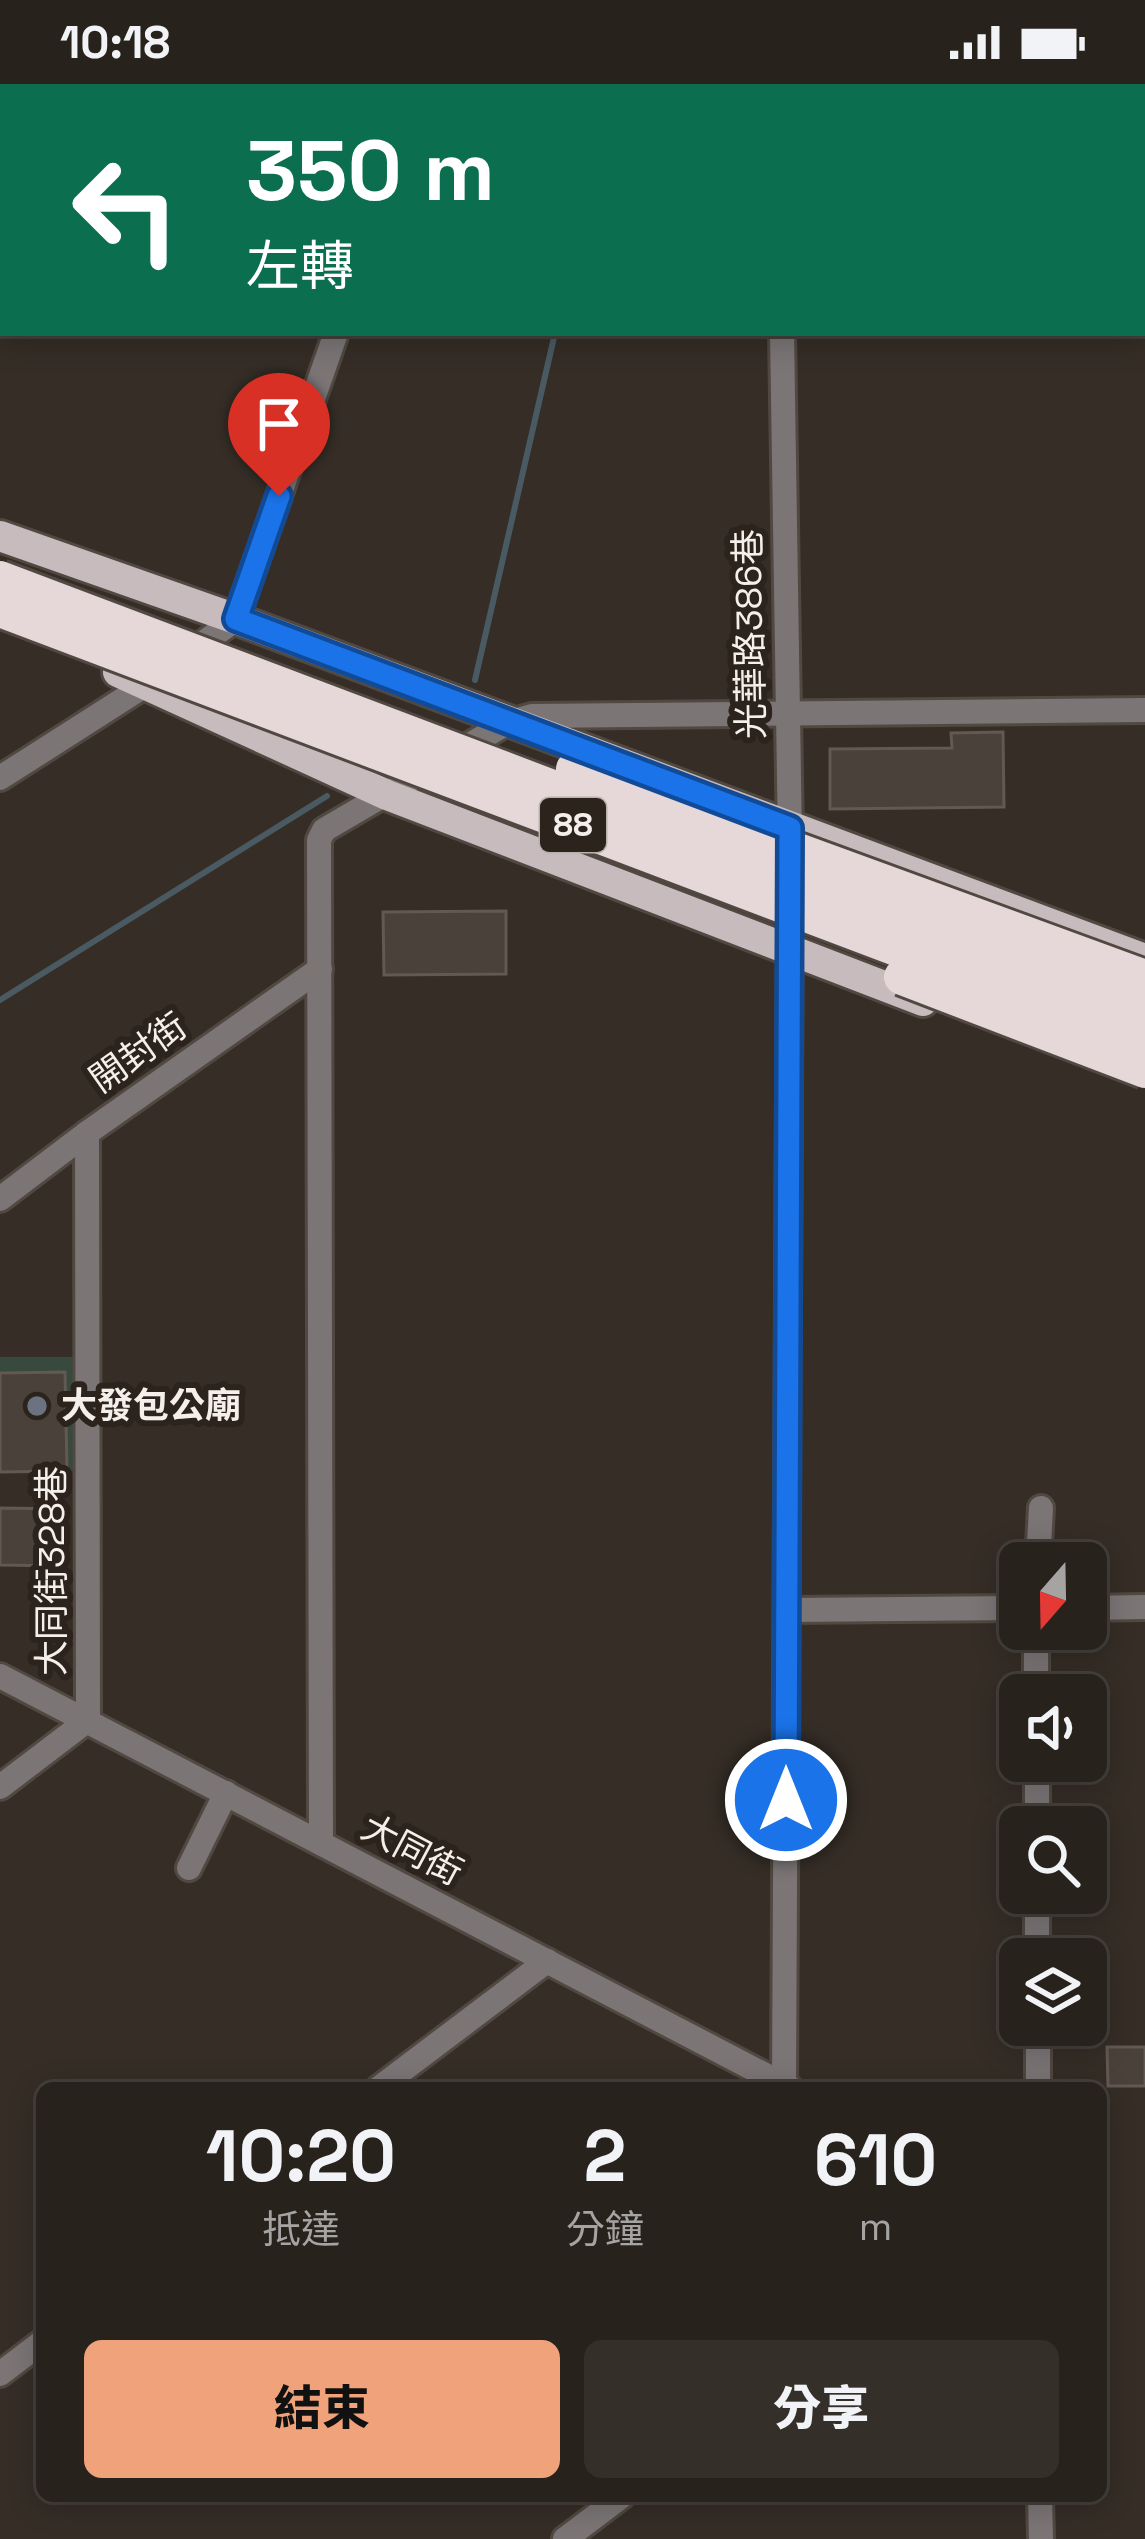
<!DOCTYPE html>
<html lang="zh-TW">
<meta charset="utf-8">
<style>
:root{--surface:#28221c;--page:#342f29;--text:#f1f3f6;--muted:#a5a4a3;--line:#443f3b;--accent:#f0a27a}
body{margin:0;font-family:"Space Grotesk","Noto Sans TC",sans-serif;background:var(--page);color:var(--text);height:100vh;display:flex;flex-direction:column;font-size:45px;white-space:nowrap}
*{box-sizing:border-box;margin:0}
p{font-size:39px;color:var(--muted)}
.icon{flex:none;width:66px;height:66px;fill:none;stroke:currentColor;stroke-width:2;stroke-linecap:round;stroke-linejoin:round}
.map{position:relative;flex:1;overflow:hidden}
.sheet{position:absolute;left:36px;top:1998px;width:1071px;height:420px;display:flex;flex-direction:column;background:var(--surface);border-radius:18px;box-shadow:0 6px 30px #0003,0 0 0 3px var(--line)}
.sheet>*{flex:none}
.hud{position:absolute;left:0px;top:0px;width:1146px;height:252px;box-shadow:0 6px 30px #0003,0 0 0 3px var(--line);background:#0b6e4f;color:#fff;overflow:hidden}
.needle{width:78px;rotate:200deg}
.fabs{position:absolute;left:999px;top:1458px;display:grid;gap:24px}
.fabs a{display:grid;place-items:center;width:108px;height:108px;border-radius:18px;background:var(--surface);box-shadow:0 6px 30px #0003,0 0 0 3px var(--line);font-size:60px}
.pin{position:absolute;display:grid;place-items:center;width:102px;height:102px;color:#fff;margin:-123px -51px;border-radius:50% 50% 50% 0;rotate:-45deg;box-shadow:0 0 12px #0007}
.pin .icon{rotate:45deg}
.me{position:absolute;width:132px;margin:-66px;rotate:0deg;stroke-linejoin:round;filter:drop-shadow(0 0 9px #0008)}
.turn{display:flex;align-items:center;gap:42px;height:252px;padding:0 48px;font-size:54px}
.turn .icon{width:156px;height:156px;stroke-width:2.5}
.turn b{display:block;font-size:84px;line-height:102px}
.eta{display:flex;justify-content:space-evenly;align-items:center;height:204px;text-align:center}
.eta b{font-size:72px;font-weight:800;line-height:84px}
.primary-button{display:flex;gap:24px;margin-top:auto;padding:24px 48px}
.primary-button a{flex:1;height:138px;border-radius:18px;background:var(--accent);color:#111;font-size:48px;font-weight:800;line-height:138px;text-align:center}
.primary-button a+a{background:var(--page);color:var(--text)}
.status{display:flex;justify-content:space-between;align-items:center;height:84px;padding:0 60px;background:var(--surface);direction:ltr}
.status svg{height:33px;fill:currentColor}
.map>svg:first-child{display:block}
</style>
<div class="status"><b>10:18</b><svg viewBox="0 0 49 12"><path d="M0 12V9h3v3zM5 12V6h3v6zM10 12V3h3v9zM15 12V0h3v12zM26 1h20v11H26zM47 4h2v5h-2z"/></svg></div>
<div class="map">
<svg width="1145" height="2455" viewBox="0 0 1145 2455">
<rect width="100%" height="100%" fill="#352d26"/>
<polygon fill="#374a3d" points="0,1273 74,1273 74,1387 67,1387 65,1289 0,1289"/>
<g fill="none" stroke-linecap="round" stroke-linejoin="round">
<g stroke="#495a63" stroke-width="6">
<polyline points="611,3 612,0"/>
<polyline points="475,596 555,249"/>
<polyline points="0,916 327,712"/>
</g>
</g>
<g fill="#4a413a" stroke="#635952" stroke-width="3">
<polygon points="1003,648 1004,723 830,725 830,665 952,664 951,649"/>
<polygon points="506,827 506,890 384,891 383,828"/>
<polygon points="65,1288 67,1387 0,1388 0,1289"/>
<polygon points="0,1424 65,1425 65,1482 0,1481"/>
<polygon points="1107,1963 1145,1963 1145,2002 1108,2002"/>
</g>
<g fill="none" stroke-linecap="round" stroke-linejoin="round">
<defs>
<g id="minor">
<polyline points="780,0 780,3"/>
<polyline points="422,3 423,0"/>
<polyline points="782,249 790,757"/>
<polyline points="183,574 236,535 336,249"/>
<polyline points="0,694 155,595"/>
<polyline points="0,1115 87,1049 320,885"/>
<polyline points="1038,1479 1041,1424"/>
<polyline points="1086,1524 1145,1523"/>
<polyline points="787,1526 1020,1524"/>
<polyline points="1036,1545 1036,1611"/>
<polyline points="0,1592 790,2004"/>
<polyline points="1037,1677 1037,1743"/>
<polyline points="0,1703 88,1636 87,1049"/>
<polyline points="321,1759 319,756 324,746 507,639 532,632 1145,626"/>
<polyline points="189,1784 226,1709"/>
<polyline points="1037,1809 1037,1875"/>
<polyline points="1038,1941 1038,2004"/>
<polyline points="784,2001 790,815"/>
<polyline points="379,2004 547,1877"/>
<polyline points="0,2290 42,2258"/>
<polyline points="1040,2412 1041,2455"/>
<polyline points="565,2455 622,2412"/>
</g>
<g id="major">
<polyline points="0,452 236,535 1145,875"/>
<polyline points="118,588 387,711 923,917"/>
</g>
</defs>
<use href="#minor" stroke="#504841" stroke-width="30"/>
<use href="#major" stroke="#504841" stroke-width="36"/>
<use href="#minor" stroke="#7b7576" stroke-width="24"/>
<use href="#major" stroke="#c8bbbd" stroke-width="30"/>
<defs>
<g id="highway-bridge">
<polyline points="0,495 1145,928"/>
<polyline points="0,525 1145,958"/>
<polyline points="574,685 1145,894"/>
<polyline points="902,893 1145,986"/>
</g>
</defs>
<use href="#highway-bridge" stroke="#504841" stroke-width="42" stroke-linecap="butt"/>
<use href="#highway-bridge" stroke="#e6d7d9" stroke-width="36"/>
</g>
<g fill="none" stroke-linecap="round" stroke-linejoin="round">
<defs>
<polyline id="route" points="279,412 236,535 790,744 786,1716"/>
</defs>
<use href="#route" stroke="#114b97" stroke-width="30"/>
<use href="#route" stroke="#1a73e8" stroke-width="21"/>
</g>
<circle fill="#6b7280" stroke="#2b231c" stroke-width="4.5" cx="37" cy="1322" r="12"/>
<g text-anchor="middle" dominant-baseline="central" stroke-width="12" stroke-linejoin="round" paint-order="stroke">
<rect fill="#2b231c" stroke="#b8b2ac" stroke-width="3" x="540" y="714" width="66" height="54" rx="9"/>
<g font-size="33" font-weight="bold" fill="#f4efea">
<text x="573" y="741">88</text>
</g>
<g font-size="36" fill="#f4efea" stroke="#2b231c">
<text transform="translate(750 550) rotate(-91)">光華路386巷</text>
<text transform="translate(138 969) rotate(-35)">開封街</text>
<text transform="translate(52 1487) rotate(-90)">大同街328巷</text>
<text transform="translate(412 1766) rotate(28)">大同街</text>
</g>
<g font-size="36" font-weight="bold" fill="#f4efea" stroke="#2b231c" text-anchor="start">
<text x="61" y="1322">大發包公廟</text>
</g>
</g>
</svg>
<div class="fabs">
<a><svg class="needle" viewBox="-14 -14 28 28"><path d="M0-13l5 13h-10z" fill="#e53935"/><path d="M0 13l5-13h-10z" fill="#a5a4a3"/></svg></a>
<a><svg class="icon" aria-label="sound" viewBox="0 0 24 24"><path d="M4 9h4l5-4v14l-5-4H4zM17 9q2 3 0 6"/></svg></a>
<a><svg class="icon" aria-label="search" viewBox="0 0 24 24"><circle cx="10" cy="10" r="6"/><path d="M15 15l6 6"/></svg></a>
<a><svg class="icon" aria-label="layers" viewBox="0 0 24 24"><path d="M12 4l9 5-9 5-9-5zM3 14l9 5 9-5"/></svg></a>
</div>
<div class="pin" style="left:279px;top:412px;background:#d93025"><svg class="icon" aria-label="arrive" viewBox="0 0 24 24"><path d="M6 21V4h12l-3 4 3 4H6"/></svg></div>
<svg class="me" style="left:786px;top:1716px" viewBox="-20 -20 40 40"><circle r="17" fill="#1a73e8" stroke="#fff" stroke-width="3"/><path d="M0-11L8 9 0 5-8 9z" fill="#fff"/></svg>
<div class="hud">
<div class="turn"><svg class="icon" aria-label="left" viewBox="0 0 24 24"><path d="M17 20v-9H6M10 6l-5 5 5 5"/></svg><div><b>350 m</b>左轉</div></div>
</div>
<section class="sheet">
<div class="eta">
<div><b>10:20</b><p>抵達</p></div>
<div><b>2</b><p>分鐘</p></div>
<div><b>610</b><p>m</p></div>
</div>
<div class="primary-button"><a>結束</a><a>分享</a></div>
</section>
</div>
